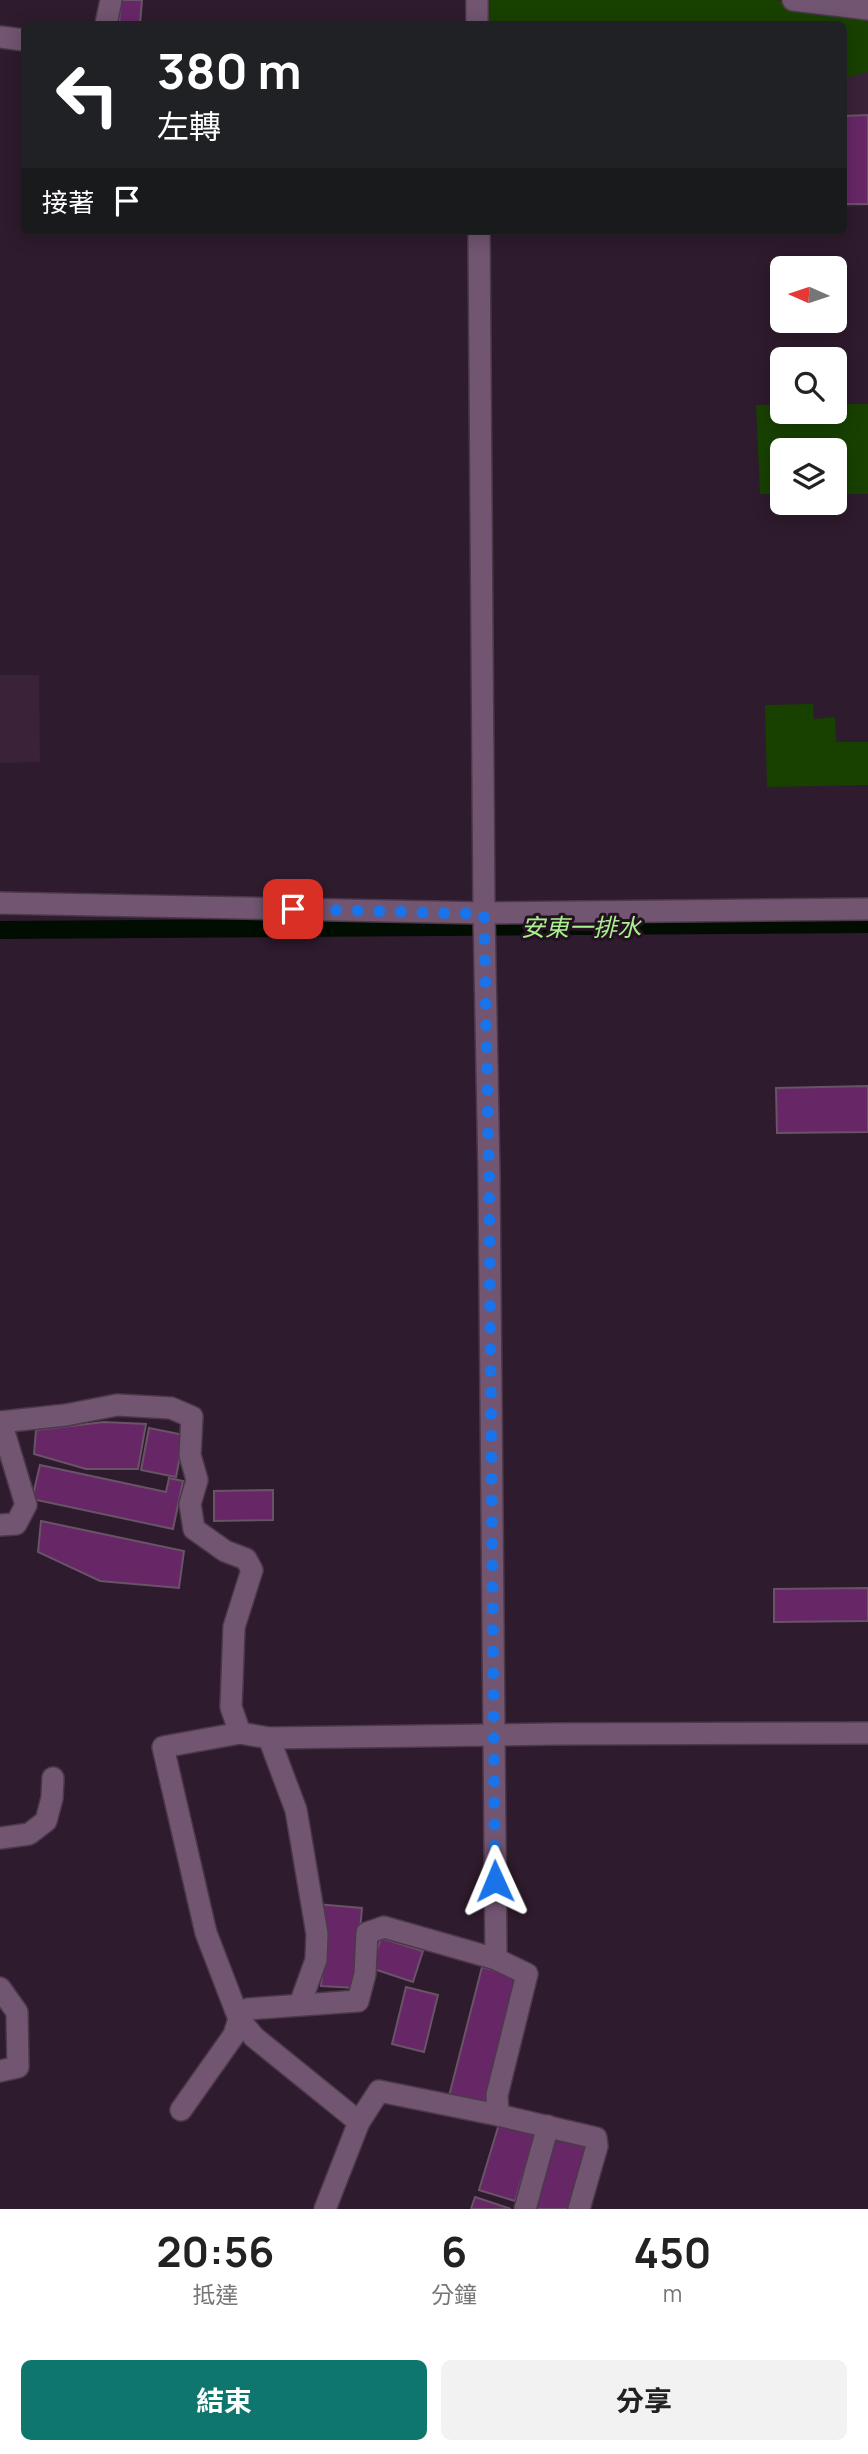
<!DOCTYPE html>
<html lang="zh-TW">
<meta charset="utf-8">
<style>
:root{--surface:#fff;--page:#f2f2f2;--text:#222;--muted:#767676;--accent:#0f766e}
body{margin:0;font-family:Manrope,"Noto Sans TC",sans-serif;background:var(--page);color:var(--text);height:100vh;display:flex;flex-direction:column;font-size:26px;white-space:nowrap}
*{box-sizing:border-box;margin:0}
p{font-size:23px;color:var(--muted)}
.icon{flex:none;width:38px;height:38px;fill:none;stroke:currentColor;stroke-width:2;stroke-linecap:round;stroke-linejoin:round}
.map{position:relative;height:2209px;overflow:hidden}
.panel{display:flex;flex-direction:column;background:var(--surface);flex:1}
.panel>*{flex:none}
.hud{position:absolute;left:21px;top:21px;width:826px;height:214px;border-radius:10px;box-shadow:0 4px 18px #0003;background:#202124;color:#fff;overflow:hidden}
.needle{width:46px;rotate:273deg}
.fabs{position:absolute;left:770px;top:256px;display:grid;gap:14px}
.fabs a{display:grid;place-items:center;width:77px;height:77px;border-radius:10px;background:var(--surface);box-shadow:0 4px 18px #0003;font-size:35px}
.pin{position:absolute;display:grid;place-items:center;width:60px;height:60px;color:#fff;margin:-30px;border-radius:14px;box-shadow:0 4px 10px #0006}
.me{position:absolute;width:77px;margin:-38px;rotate:359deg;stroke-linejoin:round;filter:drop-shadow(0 0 5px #0008)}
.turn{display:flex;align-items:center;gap:24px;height:147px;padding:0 21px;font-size:32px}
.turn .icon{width:91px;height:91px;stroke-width:2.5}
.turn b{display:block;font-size:49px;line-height:60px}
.then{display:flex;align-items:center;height:66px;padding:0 21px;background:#0003;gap:14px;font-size:26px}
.eta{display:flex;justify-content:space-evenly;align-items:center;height:119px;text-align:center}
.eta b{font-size:42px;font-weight:700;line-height:49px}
.action{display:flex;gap:14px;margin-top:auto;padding:14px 21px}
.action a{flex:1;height:80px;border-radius:10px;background:var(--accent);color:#fff;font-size:28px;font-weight:700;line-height:80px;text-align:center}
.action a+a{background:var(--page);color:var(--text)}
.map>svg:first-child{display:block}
</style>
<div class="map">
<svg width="868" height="2209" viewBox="0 0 868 2209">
<rect width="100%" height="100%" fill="#2e1b2d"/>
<g fill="#3a2239">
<polygon points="868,72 868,206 844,207 844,73"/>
<polygon points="0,675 39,675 40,762 0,763"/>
</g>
<g fill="#184100">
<polygon points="483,0 774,0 816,4 868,14 868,72 844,78 844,24 484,24"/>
<polygon points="835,404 868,404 868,494 835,494 835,450 782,450 782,494 760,494 756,405 782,405 782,411 835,411"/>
<polygon points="813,704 814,719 835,717 836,742 868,742 868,785 767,787 765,705"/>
</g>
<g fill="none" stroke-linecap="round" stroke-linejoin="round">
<polyline stroke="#010d00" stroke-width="18" points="0,930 868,924"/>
</g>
<g fill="#672767" stroke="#685367" stroke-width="2">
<polygon points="121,0 142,0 140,24 119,24"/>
<polygon points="868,115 868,204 844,204 844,116"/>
<polygon points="868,1086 868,1132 777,1133 776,1088"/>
<polygon points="104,1422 146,1424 138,1469 86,1469 34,1454 36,1430"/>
<polygon points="149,1428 184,1435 176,1477 141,1470"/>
<polygon points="40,1465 166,1492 169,1478 183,1481 173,1529 32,1499"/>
<polygon points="273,1490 273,1520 214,1521 214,1491"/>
<polygon points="41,1521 184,1551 179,1588 100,1581 38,1552"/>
<polygon points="868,1588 868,1621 774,1622 774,1589"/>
<polygon points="316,1904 362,1908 355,1988 321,1986 325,1942"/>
<polygon points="381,1938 423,1951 413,1982 371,1968"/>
<polygon points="482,1967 518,1977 485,2106 449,2096"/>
<polygon points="406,1987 438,1995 424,2052 392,2044"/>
<polygon points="499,2124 535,2135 515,2201 479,2190"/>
<polygon points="555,2132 591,2143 571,2209 531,2209"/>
<polygon points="475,2197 511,2209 471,2209"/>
</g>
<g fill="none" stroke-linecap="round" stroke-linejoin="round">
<defs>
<g id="minor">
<polyline points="477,0 477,24"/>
<polyline points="793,0 868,9"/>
<polyline points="106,24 111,0"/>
<polyline points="0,37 24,40"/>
<polyline points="479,231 484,913 489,1174 496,1959 527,1974 497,2095 498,2115 596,2138 597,2146 579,2209"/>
<polyline points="0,903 484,913 868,909"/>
<polyline points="0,1422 66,1415 117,1405 171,1408 192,1417 190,1455 197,1480 190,1504 194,1529 225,1551 246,1559 252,1570 234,1627 231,1707 240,1733 269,1738 296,1810 317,1934 316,1960 300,2004"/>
<polyline points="0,1525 16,1524 26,1505 1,1422"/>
<polyline points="240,1733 163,1747 206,1933 239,2019 254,2037 359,2122"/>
<polyline points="269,1738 555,1734 868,1733"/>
<polyline points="0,1838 29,1834 46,1821 52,1798 53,1778"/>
<polyline points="0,1988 17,2012 18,2067 0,2071"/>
<polyline points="181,2110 234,2035 239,2019 248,2009 358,2001 365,1974 367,1933 384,1927 496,1959"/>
<polyline points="325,2209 359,2122 379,2091 498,2115"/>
<polyline points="525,2209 548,2126"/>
</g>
</defs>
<use href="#minor" stroke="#4b394a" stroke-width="24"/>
<use href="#minor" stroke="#725571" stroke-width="21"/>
</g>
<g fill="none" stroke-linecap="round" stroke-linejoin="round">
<polyline stroke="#1a73e8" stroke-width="12" stroke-dasharray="0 21.6" points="293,909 484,914 489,1174 495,1881"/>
</g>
<g text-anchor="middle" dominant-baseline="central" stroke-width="6" stroke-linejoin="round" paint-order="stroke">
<g font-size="24" font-style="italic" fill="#a7f289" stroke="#241223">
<text x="581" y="926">安東一排水</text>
</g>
</g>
</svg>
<div class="fabs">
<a><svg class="needle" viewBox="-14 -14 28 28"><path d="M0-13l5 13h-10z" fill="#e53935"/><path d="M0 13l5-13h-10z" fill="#767676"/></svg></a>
<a><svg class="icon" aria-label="search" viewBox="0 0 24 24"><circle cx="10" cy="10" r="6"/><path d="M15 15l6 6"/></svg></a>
<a><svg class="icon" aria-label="layers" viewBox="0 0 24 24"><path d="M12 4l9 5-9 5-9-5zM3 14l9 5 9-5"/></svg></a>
</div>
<div class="pin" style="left:293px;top:909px;background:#d93025"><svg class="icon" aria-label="arrive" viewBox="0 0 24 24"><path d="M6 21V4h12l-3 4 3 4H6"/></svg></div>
<svg class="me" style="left:495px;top:1881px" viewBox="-20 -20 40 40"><path d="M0-17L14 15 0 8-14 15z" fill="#1a73e8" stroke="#fff" stroke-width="4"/></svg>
<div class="hud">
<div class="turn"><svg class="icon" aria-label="left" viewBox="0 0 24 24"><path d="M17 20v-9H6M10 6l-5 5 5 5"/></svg><div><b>380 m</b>左轉</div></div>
<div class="then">接著<svg class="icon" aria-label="arrive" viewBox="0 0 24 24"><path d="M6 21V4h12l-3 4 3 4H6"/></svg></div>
</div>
</div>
<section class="panel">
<div class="eta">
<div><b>20:56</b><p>抵達</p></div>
<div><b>6</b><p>分鐘</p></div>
<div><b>450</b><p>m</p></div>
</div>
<div class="action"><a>結束</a><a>分享</a></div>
</section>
